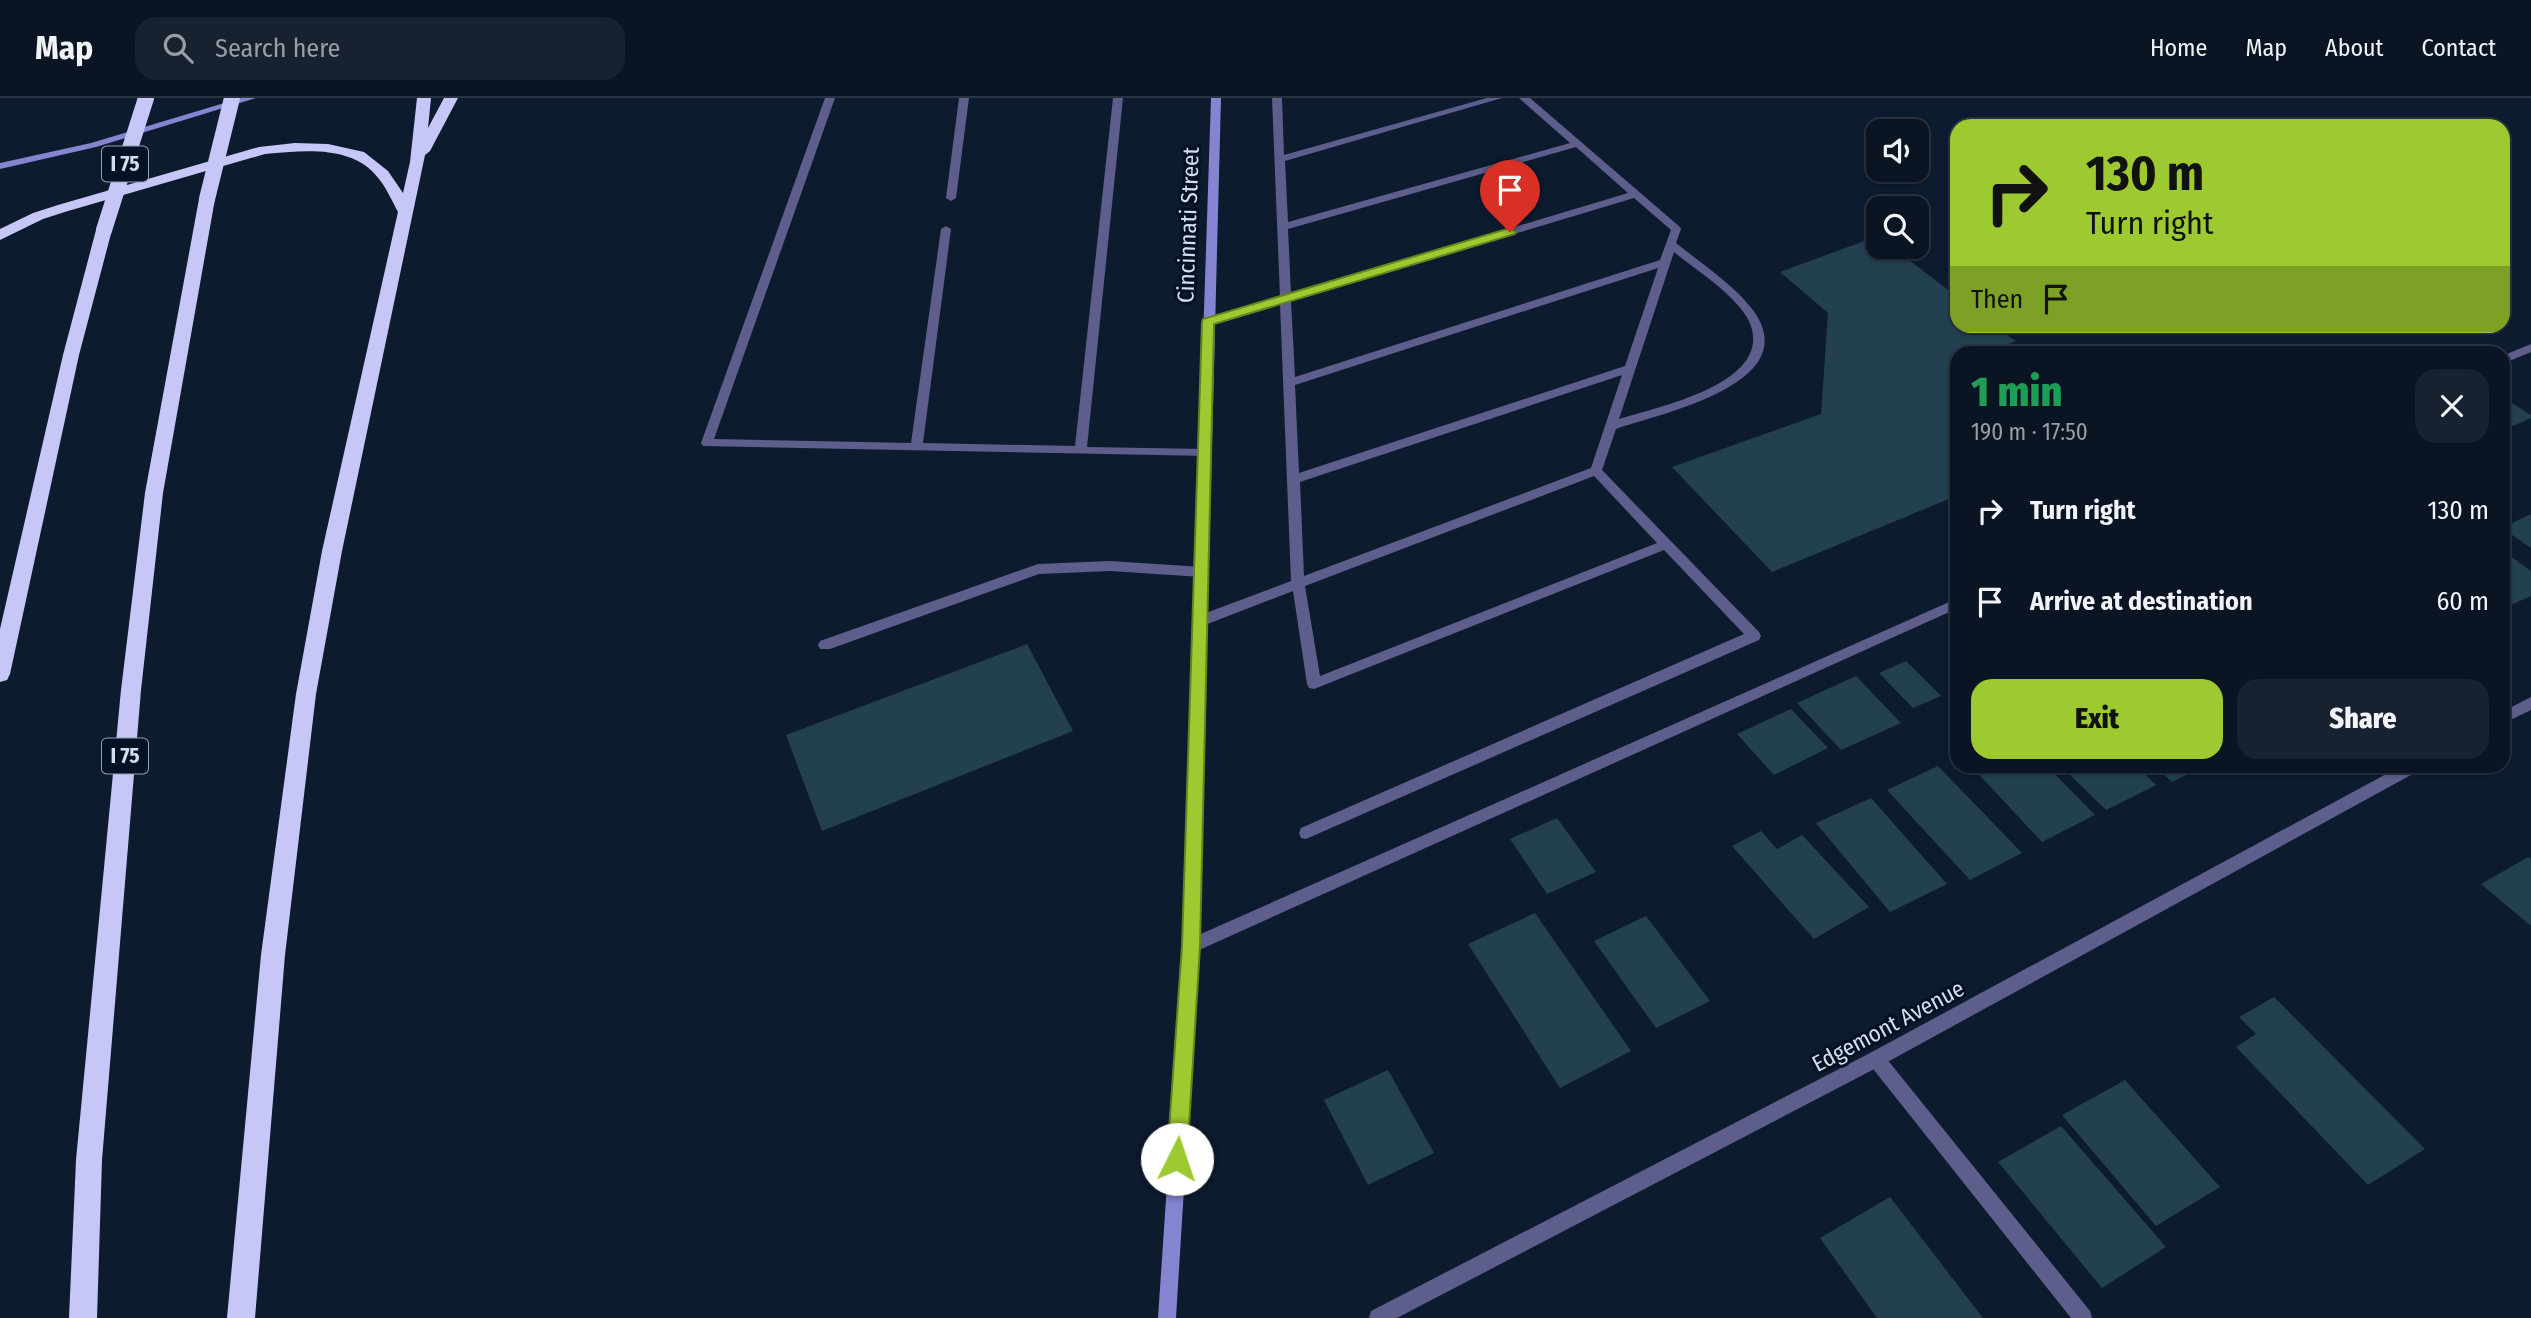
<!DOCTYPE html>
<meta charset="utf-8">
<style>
:root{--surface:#0a1423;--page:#182130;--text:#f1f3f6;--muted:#999ea6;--line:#2a3341;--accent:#9dca30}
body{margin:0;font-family:"Fira Sans Condensed",sans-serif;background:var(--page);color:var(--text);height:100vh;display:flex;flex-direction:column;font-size:26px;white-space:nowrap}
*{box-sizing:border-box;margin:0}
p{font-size:23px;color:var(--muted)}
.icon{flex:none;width:38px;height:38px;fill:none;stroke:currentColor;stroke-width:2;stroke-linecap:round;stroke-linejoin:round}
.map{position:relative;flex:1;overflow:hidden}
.side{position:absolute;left:1950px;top:248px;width:560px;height:427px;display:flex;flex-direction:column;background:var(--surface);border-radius:21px;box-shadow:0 2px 5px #0004,0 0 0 2px var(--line)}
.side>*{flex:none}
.top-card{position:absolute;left:1950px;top:21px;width:560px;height:214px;border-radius:21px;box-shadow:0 2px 5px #0004,0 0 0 2px var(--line);background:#9dca30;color:#111;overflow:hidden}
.tools{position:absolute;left:1866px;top:21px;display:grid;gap:14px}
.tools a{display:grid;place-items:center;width:63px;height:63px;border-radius:14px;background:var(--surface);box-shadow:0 2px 5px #0004,0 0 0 2px var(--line);font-size:35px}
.pin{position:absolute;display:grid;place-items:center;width:60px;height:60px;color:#fff;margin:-72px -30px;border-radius:50% 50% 50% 0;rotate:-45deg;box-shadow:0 0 7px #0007}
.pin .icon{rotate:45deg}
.me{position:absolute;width:77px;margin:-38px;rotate:4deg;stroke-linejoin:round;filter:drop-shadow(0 0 5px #0008)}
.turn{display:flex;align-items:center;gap:24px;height:147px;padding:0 21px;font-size:32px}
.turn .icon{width:91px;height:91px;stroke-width:2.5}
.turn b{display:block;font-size:49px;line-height:60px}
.then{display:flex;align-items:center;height:66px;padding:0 21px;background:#0003;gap:14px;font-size:26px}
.round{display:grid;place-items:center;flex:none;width:74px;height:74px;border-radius:21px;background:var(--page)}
.summary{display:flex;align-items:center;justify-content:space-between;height:119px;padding:0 21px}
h1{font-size:42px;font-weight:800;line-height:52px;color:#1e9e55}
.action{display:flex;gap:14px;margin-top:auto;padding:14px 21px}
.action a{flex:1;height:80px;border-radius:21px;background:var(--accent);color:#111;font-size:28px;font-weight:800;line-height:80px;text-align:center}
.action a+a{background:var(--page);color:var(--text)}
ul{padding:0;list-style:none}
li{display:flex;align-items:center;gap:21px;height:91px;padding:0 21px}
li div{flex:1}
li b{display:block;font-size:26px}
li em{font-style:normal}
header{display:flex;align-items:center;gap:42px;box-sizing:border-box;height:98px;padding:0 35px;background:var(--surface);border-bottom:2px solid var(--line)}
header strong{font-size:33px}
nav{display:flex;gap:38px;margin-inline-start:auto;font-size:24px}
.search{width:490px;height:63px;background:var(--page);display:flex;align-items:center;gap:18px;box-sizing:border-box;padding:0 24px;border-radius:21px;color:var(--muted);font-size:26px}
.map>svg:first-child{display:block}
</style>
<header>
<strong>Map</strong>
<div class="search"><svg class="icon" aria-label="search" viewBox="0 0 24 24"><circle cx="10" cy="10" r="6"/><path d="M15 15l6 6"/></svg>Search here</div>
<nav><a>Home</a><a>Map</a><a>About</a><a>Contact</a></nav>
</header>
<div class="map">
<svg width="2531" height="1220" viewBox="0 0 2531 1220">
<rect width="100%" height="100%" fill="#0d1b2f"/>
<g fill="#22404f">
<polygon points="1878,138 1878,149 1892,149 1956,198 1956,228 1995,228 2016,243 1984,256 1956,256 1956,398 1772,474 1672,369 1821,316 1828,215 1780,174"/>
<polygon points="2502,299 2531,317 2531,320 2513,328 2502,321"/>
<polygon points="2531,416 2531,450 2502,430"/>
<polygon points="2502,452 2531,473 2531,498 2513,506 2502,498"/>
<polygon points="1027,546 1073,633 822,733 786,637"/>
<polygon points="1906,563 1941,598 1913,610 1879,575"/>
<polygon points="1856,578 1901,625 1841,652 1797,605"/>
<polygon points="1791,611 1828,650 1774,677 1737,636"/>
<polygon points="1938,668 2022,755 1970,782 1887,692"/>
<polygon points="1971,668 2047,668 2095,717 2042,744"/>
<polygon points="2061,668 2137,668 2156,687 2106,712"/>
<polygon points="2155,668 2205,668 2172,684"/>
<polygon points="1871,700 1947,786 1890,814 1816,725"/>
<polygon points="1557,720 1596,774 1547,796 1510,741"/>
<polygon points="1761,733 1777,751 1802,737 1869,809 1814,841 1732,748"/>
<polygon points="2528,759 2531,761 2531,828 2481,786"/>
<polygon points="1535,815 1631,953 1560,990 1468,846"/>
<polygon points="1646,818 1710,903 1656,930 1594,843"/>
<polygon points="2274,899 2425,1051 2368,1087 2236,949 2256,936 2239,919"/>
<polygon points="1388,972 1434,1055 1368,1087 1324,1002"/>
<polygon points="2125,982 2220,1089 2156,1128 2062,1017"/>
<polygon points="2061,1028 2166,1149 2102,1190 1998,1064"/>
<polygon points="1890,1099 1983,1220 1877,1220 1820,1140"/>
</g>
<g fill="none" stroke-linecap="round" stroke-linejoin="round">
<g fill="#5e5e8d" fill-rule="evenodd">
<polygon points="825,0 835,0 714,341 911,345 941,131 946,128 951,131 923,345 1075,348 1113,0 1123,0 1087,349 1205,351 1209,352 1211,355 1209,358 703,348 701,345"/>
<polygon points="959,0 969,0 956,100 951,103 946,100"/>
<path d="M1272,0H1282L1284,57L1487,0H1502L1285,63L1288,124L1570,45L1519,0H1530L1680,129L1681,131L1676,145C1702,166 1733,186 1753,212C1807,286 1659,316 1616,331L1602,372L1759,534L1761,538L1759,542L1306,741L1301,740L1299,735L1301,730L1744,536L1664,452L1314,591L1309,590L1307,586L1293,493L1205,527H1195L1193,523L1195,519L1291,483L1280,206L1208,227L1202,224L1204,222L1280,199ZM1576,49L1628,95L1291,196L1288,131ZM1634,100L1671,132L1660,162L1295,279L1291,203ZM1674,154C1696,172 1736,197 1749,223C1777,285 1657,309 1619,321ZM1658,170L1625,268L1299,375L1295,287ZM1622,277L1591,370L1304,478L1300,384ZM1594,378L1657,445L1320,578L1305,488Z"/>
<polygon points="2531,246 2531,254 2502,266 2502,258"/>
<polygon points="1110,463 1202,469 1208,474 1202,479 1110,473 1039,476 830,551 820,551 818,547 820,543 1038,466"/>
<polygon points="1956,501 1956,511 1197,853 1191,855 1185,853 1183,848 1185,843"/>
<polygon points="1876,953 1882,955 2090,1213 2092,1220 2071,1220 1870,967 1868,961 1870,955"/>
</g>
<g fill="#5e5e8d" fill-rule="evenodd">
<polygon points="2531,599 2531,612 2502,626 2502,614"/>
<polygon points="2401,668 2422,668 2420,672 1882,967 1397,1220 1369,1220 1371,1213 1870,955"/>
</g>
<g fill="#8584d1" fill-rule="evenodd">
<polygon points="241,0 256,0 96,49 0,71 0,65 91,45"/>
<polygon points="1211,0 1221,0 1199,848 1176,1220 1158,1220 1183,848"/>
</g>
<g fill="#c6c7f7" fill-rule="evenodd">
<path d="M417,0H431L428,30L444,0H458L430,53L425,57L342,453L316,596L285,857L255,1220H227L261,857L296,596L322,453L398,114C392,103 387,91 379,81C353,46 303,53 265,56L68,113L43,121L0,142V131L33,115L58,107L259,49L295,45L328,46L364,54L388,73L403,95L410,64Z"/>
<polygon points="207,96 215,101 163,395 141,592 102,1062 97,1220 69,1220 76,1062 121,592 145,395 199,101"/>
<polygon points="104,127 112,132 79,257 10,576 7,582 0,584 0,531 63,257 96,132"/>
</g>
<g stroke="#c6c7f7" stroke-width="16">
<polyline points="207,101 232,0"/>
<polyline points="104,132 146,0"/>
</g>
</g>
<polygon fill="#9dca30" stroke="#66831f" stroke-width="2" points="1510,130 1516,134 1515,136 1214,226 1200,848 1187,1061 1184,1068 1177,1071 1170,1068 1167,1061 1182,848 1202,224 1203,221"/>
<g text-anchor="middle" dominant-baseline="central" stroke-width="6" stroke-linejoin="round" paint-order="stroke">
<g fill="#051225" stroke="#96a1b0" stroke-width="2">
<rect x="102" y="48.5" width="46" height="35" rx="5"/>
<rect x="102" y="640.5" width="46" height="35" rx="5"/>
</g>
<g font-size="21" font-weight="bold" fill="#d4deec">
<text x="125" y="66">I 75</text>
<text x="125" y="658">I 75</text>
</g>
<g font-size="23" fill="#d4deec" stroke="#051225">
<text transform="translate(1188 127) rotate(-88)">Cincinnati Street</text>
<text transform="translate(1888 928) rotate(-28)">Edgemont Avenue</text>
</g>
</g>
</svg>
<div class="tools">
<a><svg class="icon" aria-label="sound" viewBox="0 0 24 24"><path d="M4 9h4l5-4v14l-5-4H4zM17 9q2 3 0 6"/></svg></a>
<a><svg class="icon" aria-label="search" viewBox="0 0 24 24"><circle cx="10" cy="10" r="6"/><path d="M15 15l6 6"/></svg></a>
</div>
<div class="pin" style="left:1510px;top:134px;background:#d93025"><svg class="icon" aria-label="arrive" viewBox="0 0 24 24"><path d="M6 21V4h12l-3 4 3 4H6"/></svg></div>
<svg class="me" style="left:1177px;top:1061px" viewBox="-20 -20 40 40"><circle r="19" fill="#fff"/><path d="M0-13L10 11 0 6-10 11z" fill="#9dca30"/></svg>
<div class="top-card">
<div class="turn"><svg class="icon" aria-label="right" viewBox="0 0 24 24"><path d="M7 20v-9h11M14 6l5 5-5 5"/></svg><div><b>130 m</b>Turn right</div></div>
<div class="then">Then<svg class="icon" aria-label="arrive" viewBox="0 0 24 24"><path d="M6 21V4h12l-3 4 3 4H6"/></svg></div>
</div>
<section class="side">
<div class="summary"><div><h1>1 min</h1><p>190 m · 17:50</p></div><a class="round"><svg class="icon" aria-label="close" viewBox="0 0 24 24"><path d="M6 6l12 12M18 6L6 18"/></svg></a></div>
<ul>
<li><svg class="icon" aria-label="right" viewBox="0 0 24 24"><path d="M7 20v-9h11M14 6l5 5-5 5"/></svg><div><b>Turn right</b></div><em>130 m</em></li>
<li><svg class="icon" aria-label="arrive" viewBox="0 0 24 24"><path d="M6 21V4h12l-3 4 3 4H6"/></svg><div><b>Arrive at destination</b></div><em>60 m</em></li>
</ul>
<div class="action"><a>Exit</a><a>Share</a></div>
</section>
</div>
